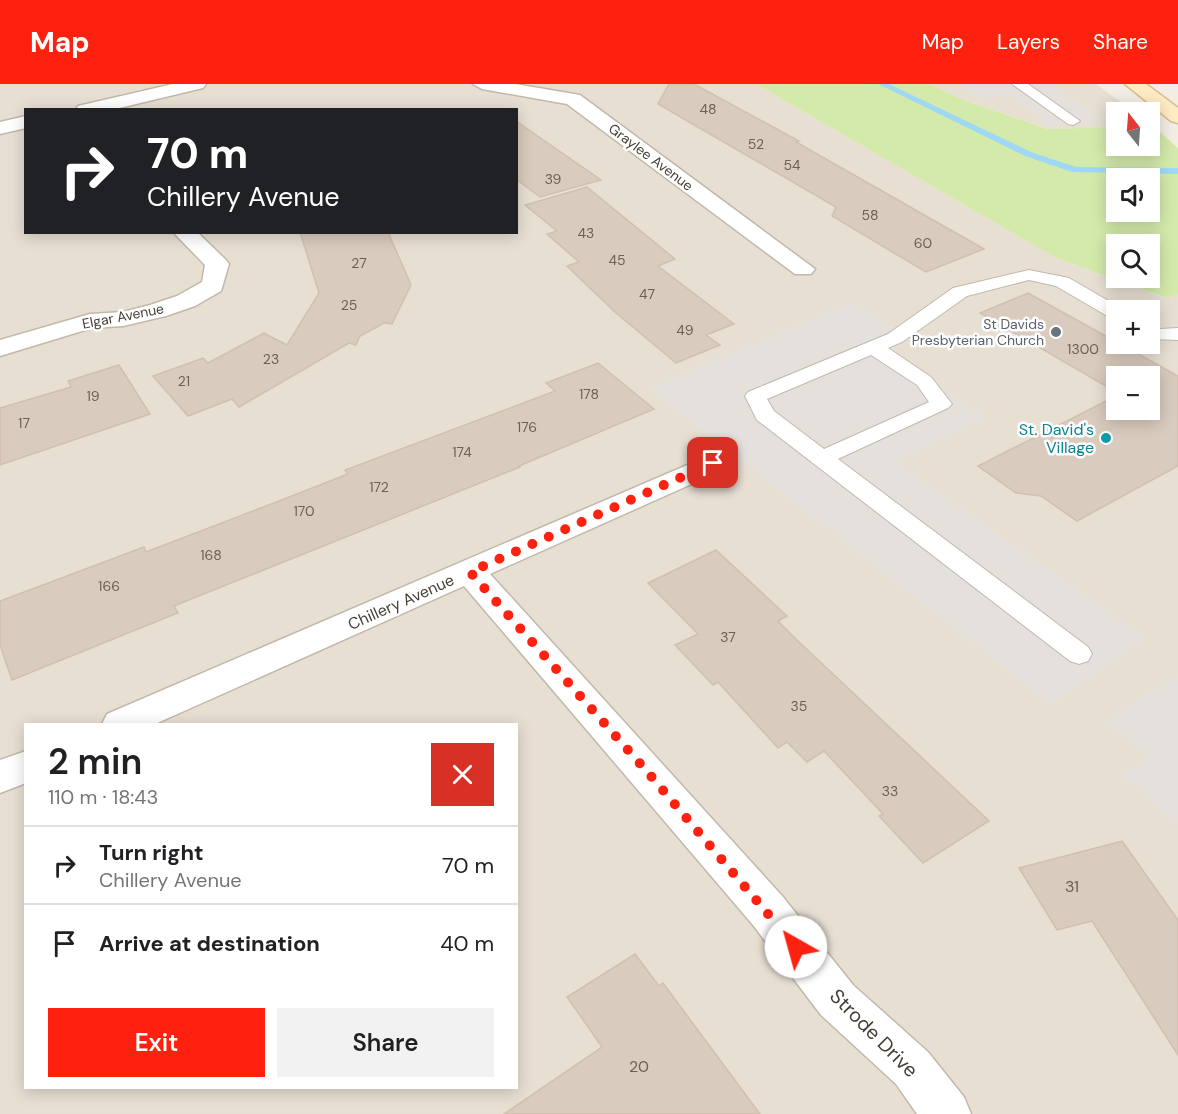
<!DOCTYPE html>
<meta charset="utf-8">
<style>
:root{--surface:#fff;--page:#f2f2f2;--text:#202124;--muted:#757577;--line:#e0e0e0;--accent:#ff2110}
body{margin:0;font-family:"DM Sans",sans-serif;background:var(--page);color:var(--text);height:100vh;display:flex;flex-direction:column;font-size:22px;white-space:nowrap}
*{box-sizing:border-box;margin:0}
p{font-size:20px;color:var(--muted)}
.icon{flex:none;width:33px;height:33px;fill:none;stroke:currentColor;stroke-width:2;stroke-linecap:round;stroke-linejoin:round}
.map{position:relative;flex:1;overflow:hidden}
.side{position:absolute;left:24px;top:639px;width:494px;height:366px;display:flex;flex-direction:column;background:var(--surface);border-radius:0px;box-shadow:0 3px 15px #0003}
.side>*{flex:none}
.guide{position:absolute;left:24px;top:24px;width:494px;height:126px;border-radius:0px;box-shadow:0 3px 15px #0003;background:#202124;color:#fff;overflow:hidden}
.needle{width:39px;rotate:343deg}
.fabs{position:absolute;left:1106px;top:18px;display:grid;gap:12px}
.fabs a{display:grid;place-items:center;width:54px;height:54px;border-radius:0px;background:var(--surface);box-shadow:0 3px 15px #0003;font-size:30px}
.pin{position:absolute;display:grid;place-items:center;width:51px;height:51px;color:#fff;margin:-26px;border-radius:12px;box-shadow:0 3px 9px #0006}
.me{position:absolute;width:66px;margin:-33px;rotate:322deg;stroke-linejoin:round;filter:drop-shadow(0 0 4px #0008)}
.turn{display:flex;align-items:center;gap:21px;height:126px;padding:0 24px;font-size:27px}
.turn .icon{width:78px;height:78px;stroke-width:2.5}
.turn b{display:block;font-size:42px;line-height:51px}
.round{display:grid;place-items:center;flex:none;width:63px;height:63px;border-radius:0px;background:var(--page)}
.overview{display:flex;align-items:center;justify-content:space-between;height:102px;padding:0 24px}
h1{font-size:36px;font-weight:600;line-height:45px}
.button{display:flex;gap:12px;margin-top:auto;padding:12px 24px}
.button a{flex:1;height:69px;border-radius:0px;background:var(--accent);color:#fff;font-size:24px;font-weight:600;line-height:69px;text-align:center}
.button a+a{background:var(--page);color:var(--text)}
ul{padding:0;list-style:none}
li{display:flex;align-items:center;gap:18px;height:78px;padding:0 24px;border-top:2px solid var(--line)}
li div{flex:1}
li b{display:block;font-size:22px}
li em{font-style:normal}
header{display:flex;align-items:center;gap:36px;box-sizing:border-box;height:84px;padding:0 30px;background:var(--accent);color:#fff}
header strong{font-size:28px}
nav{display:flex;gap:33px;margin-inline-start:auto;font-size:21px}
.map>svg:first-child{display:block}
</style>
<header>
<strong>Map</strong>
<nav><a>Map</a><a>Layers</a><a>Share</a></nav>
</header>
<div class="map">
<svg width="1178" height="1030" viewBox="0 0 1178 1030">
<rect width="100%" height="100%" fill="#f3eee5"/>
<g fill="#e8dfd3" fill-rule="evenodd">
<path d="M0,0H756L1056,174L1166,214L1178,210V1030H0ZM26,26H516V148H26ZM1116,226H1149V260H1116ZM1116,292H1149V326H1116ZM26,640H516V1004H26Z"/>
<polygon points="930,0 1096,0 1134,28 1116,28 1116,43 1049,45 961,15"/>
</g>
<path fill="#d3eaab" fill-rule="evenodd" d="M756,0H930L961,15L1048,45L1116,43V62H1149V42H1153L1178,64V210L1167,214L1056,174ZM1116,94H1149V128H1116ZM1116,160H1149V194H1116Z"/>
<g fill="#e4e1dd">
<polygon points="960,0 1051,0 1100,36 1050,42 1010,11 977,14"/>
<polygon points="852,218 907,253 893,270 902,280 986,333 896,379 1146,554 1051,620 649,304"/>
<polygon points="1178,591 1178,740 1121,691 1148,672 1105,637"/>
</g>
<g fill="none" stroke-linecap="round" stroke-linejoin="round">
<polygon fill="#9ed8f4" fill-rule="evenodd" points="878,0 889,0 1031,68 1076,83 1178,84 1178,90 1072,88 1025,72"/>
</g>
<g fill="#d9cbbd" stroke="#d1c0ad" stroke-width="1.5">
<polygon points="669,0 694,0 799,57 796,58 984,165 926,188 832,132 836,123 658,20"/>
<polygon points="516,37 601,96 540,113 516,95"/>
<polygon points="587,103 675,175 658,182 734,240 706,251 720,261 676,279 616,229 567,182 579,178 547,150 557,147 525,121"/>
<polygon points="300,148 388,148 411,201 392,240 384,239 360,252 356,261 349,259 239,323 232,315 188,332 153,292 203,274 208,279 264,249 287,261 319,209"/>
<polygon points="1028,209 1178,292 1178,382 1077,437 1041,412 1016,409 978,382 1116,312 1116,326 1149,326 1149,292 1116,292 1116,308 980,229"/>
<polygon points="598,279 654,325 519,382 520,383 174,522 178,529 12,596 0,561 0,517 144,463 146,468 279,417 348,390 345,386 555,307 546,299"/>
<polygon points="119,281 150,330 0,381 0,324 71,303 68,297"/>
<polygon points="716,466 787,532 778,537 797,556 989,737 923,779 879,732 883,730 824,667 807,678 787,658 778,664 718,598 713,601 675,561 698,550 648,499"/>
<polygon points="1122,757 1178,836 1178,971 1092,837 1057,846 1019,784"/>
<polygon points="635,870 659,902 663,899 760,1030 504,1030 602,963 567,913"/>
</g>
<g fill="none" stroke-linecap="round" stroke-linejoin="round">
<defs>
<g id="service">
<polygon points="1012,0 1028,0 1080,37 1073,41 1068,40"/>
<path d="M1029,186L1069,194L1124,226H1116V235L1109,233L1056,202L1029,196L967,212L902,258L888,264L931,293L952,320L948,324L838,375L1088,563L1092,570L1088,577L1079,580L1070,577L757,336L745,312L748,308L888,250L953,204ZM871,271L917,301L929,318L824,365L774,327L767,315Z"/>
<polygon points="1149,241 1160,245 1178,244 1178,256 1149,255"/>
</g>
<g id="minor">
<polygon points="173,0 206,0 203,4 111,26 76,26 78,22"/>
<polygon points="473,0 515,0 580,11 815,185 811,190 795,190 567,20 482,5"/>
<polygon points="26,32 26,44 0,50 0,38"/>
<polygon points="173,148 197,148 225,175 229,180 221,207 195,222 166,232 123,242 92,244 0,272 0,256 90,230 123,228 150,221 177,212 202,198 205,181"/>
<polygon points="713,370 723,372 728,379 723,386 490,490 783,813 853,901 928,968 964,1013 971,1030 917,1030 896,1000 821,931 753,841 464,502 155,640 102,640 107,630"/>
<polygon points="26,667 26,699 0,709 0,676"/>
</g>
<polygon id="secondary" points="1125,0 1146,0 1178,24 1178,39 1171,37"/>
</defs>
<use href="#service" stroke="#c2b8aa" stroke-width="2"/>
<use href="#minor" stroke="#c2b8aa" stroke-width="3"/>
<use href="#secondary" stroke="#d6bf92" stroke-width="3"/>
<use href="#service" fill="#fff" fill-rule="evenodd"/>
<use href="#minor" fill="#fff" fill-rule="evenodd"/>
<use href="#secondary" fill="#ffecc3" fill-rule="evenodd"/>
</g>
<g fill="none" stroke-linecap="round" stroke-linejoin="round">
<polyline stroke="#ff2110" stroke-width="10" stroke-dasharray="0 18" points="713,379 470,488 644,684 796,863"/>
</g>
<circle fill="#6b7280" stroke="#fff" stroke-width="2" cx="1056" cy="248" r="6"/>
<circle fill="#0f9aa8" stroke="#fff" stroke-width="2" cx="1106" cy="354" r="6"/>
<g text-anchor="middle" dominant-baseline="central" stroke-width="5" stroke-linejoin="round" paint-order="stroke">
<g font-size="14" fill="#6b6156">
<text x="708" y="25">48</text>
<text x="756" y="60">52</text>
<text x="792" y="81">54</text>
<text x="553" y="95">39</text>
<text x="870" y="131">58</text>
<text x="586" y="149">43</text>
<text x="923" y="159">60</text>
<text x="617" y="176">45</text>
<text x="359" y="179">27</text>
<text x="647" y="210">47</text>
<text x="349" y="221">25</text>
<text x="685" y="246">49</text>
<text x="1083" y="265">1300</text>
<text x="271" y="275">23</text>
<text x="184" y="297">21</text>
<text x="589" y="310">178</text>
<text x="93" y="312">19</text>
<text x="24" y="339">17</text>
<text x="527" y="343">176</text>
<text x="462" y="368">174</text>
<text x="379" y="403">172</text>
<text x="304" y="427">170</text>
<text x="211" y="471">168</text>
<text x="109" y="502">166</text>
<text x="728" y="553">37</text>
<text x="799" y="622">35</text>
<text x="890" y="707">33</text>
</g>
<g font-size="14" fill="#463e34" stroke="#fff">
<text transform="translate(651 73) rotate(37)">Graylee Avenue</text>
<text transform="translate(123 232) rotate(-11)">Elgar Avenue</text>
</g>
<g font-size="14" fill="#5b616d" stroke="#fff" text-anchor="end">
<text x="1044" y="240">St Davids<tspan x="1044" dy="16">Presbyterian Church</tspan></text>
</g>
<g font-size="16" fill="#0d838f" stroke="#fff" text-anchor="end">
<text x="1094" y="345">St. David's<tspan x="1094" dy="18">Village</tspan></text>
</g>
<g font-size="16" fill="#463e34" stroke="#fff">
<text transform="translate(401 518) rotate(-24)">Chillery Avenue</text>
</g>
<g font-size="16" fill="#6b6156">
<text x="1072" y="802">31</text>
<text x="639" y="982">20</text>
</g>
<g font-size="20" fill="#463e34" stroke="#fff">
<text transform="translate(874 949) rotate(45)">Strode Drive</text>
</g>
</g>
</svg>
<div class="fabs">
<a><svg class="needle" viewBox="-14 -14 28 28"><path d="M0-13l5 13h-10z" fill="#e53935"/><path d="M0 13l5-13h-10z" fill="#757577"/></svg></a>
<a><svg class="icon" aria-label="sound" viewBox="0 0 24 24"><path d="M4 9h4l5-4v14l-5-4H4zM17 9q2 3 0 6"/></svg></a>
<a><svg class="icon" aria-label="search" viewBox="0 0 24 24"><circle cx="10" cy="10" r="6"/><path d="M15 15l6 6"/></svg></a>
<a>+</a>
<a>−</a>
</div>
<div class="pin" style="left:713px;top:379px;background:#d93025"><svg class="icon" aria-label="arrive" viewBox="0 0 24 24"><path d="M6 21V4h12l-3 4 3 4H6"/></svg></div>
<svg class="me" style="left:796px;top:863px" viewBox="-20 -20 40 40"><circle r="19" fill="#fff"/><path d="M0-13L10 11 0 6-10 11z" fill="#ff2110"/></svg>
<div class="guide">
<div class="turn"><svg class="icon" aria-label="right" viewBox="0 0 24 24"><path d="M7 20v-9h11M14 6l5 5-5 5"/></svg><div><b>70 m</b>Chillery Avenue</div></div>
</div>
<section class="side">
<div class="overview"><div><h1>2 min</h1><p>110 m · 18:43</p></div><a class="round" style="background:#d93025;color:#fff"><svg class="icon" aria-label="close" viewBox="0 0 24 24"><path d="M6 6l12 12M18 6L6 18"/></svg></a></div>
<ul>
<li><svg class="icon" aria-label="right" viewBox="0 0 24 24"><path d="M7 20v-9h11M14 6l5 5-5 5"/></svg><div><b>Turn right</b><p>Chillery Avenue</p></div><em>70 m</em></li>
<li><svg class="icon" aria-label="arrive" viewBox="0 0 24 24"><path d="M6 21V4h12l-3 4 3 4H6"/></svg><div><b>Arrive at destination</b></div><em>40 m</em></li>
</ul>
<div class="button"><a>Exit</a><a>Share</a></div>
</section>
</div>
